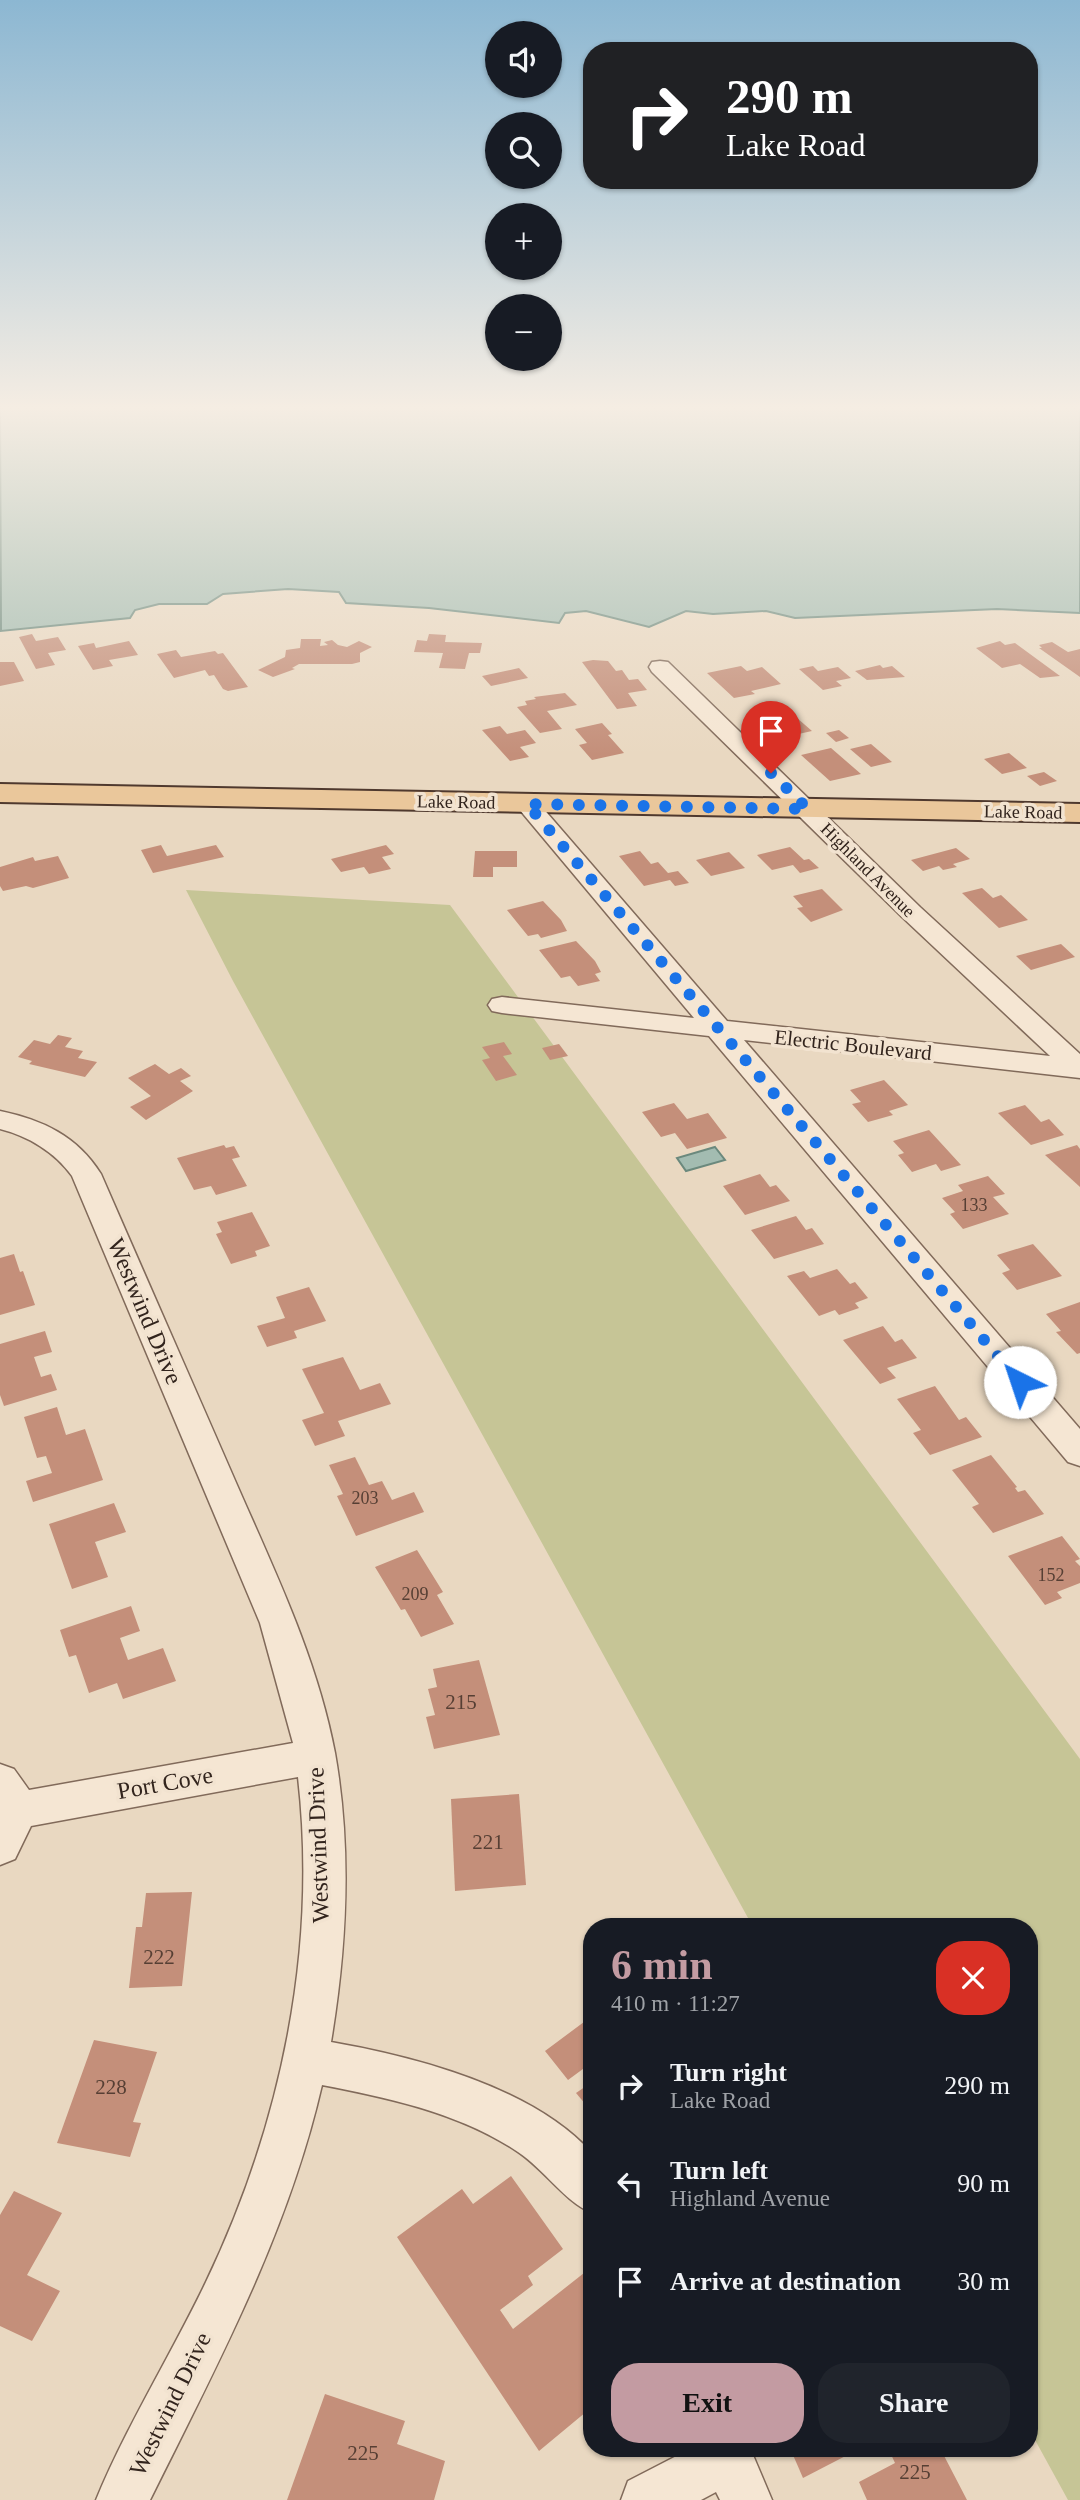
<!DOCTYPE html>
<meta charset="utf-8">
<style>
:root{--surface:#171b24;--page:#20242c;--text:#f1f3f6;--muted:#9ea1a6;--accent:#c39ba2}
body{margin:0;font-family:"Times New Roman",serif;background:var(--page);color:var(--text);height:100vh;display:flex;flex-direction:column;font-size:26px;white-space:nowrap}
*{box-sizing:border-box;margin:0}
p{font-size:23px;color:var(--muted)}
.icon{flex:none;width:38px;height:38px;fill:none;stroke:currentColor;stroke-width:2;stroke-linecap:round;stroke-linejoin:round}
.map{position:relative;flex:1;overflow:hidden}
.drawer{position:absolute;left:583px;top:1918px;width:455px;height:539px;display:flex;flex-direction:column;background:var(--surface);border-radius:28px;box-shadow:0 2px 5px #0004}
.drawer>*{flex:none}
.hud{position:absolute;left:583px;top:42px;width:455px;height:147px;border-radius:28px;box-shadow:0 2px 5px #0004;background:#202124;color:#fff;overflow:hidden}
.fabs{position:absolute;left:485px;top:21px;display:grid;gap:14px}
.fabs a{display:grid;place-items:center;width:77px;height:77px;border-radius:50%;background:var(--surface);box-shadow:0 2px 5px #0004;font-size:35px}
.pin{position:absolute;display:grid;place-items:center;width:60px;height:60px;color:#fff;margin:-72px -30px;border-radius:50% 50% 50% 0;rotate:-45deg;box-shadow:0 0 7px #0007}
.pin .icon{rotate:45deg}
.me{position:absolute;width:77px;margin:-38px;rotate:319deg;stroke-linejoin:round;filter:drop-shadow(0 0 5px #0008)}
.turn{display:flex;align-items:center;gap:24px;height:147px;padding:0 28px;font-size:32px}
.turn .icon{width:91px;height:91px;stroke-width:2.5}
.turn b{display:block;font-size:49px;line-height:60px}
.round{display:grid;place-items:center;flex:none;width:74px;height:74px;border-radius:28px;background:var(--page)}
.summary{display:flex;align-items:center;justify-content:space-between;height:119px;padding:0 28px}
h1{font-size:42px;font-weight:600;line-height:52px;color:var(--accent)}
.cta{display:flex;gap:14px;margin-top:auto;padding:14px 28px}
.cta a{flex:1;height:80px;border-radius:28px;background:var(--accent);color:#111;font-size:28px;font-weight:600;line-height:80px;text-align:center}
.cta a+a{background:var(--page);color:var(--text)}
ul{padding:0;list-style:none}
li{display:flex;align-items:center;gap:21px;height:98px;padding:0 28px}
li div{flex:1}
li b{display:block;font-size:26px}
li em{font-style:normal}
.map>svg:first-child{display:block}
</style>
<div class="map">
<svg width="1080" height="2500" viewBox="0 0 1080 2500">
<rect width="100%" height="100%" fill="#e9d8c1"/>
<polygon fill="#c6c596" points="186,890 450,905 1080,1759 1080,2500 1068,2500 1029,2429 1029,1927 753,1927 233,981"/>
<g fill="#a3bcb1" stroke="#6b897d" stroke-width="2">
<polygon points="0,405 1080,405 1080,613 997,609 795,618 766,611 713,614 686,611 649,627 586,611 565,613 559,623 429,608 346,603 339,592 288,589 223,594 207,604 159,604 135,610 130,618 1,631"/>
<polygon points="715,1147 725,1160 686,1171 677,1158"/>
</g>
<g fill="#c48f7a">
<polygon points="32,634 36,641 58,637 66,650 48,653 55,665 36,669 19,637"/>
<polygon points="429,634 446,635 445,642 482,643 480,653 469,653 465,669 439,668 443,653 414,652 417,640 427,641"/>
<polygon points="301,639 321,639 320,646 328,645 324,642 332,640 338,645 347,647 359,641 372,647 360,653 360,662 352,664 299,664 292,668 295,669 273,677 258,670 285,657 286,650 300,648"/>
<polygon points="129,641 138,655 109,660 113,666 93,670 78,646 94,643 96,648"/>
<polygon points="1000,641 1005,645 1015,643 1060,676 1040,678 1020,664 1002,668 976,648"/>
<polygon points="1052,642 1068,652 1080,649 1080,677 1039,648 1042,648 1039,645"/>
<polygon points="176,650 181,657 215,651 218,654 223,653 248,687 228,691 223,689 214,675 209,676 205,670 174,678 157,654"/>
<polygon points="593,660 608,661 616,671 622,670 629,680 638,679 647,690 628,693 637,706 617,709 582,662"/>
<polygon points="0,662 14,662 24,681 0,686"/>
<polygon points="880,665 883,668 892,666 905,677 867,680 855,671"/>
<polygon points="741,666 747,671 762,667 781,684 751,691 755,694 734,698 707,673"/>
<polygon points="813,666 818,671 838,667 851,678 836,681 842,686 823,690 799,669"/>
<polygon points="519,668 528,678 491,686 482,676"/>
<polygon points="565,693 577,705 547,711 562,729 540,733 517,707 527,705 525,701 536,699 534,697"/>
<polygon points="782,705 812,731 785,737 764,719 770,718 762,710"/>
<polygon points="602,723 612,734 608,735 624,753 592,760 579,745 587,743 575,729"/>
<polygon points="500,726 507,734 525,730 536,743 520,747 529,757 510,761 482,730"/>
<polygon points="839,730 849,738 836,742 826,733"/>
<polygon points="871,744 892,762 871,767 850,749"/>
<polygon points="831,748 861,774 830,781 801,755"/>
<polygon points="1009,753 1027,768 1002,774 984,759"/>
<polygon points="1044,772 1057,781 1040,786 1027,776"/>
<polygon points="161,845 167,856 216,845 224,857 153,873 141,850"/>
<polygon points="386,845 394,854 382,857 391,869 369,874 364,867 341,872 331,859"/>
<polygon points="790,847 804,860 809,859 819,868 800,873 793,865 772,870 757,855"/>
<polygon points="956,848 970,859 953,864 957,867 943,870 939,866 923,871 911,860"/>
<polygon points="475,851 517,851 517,867 493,867 493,877 473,877"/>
<polygon points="640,851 651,864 658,862 668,873 678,871 689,883 675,886 670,880 644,886 619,856"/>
<polygon points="729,852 745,868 711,876 696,860"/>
<polygon points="58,856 69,878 33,888 26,886 3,891 0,886 0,867 33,857 35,861"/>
<polygon points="982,888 993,898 1001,895 1028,920 999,928 962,893"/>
<polygon points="822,889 843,910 811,922 797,908 803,907 793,896"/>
<polygon points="543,901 561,920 567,931 541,938 538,934 528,936 507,910"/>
<polygon points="576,941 595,961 601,972 595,974 600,981 578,986 570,976 561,978 539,950"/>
<polygon points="1061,944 1075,957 1031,970 1016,956"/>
<polygon points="58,1035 72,1038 65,1047 83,1051 78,1058 97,1062 85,1077 29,1064 32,1061 18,1057 34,1040 50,1044"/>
<polygon points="504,1042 512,1054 503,1056 517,1075 496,1081 482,1060 490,1058 482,1047"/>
<polygon points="559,1044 568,1056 550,1060 542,1048"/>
<polygon points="155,1064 169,1074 181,1068 191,1076 180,1081 193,1091 146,1120 130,1107 151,1096 128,1078"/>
<polygon points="884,1080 908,1105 889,1111 893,1115 868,1122 852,1104 861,1102 850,1090"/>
<polygon points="674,1103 687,1119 708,1113 727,1138 687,1149 675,1133 661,1137 642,1112"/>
<polygon points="1025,1105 1041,1122 1049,1119 1064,1135 1031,1145 998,1113"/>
<polygon points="929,1130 961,1165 941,1171 936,1164 912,1172 898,1155 904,1153 893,1141"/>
<polygon points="224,1145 226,1148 234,1146 240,1157 232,1159 247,1186 216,1195 211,1186 194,1190 177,1158"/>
<polygon points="1077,1145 1080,1149 1080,1187 1045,1155"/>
<polygon points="760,1174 770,1187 776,1185 790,1201 745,1215 723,1186"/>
<polygon points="988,1176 1005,1194 993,1197 1009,1214 963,1229 950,1214 955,1212 942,1198 963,1191 958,1185"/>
<polygon points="252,1212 270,1246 255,1251 257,1256 231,1264 216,1234 222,1232 217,1222"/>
<polygon points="796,1216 806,1230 812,1228 824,1244 774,1259 751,1230"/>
<polygon points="1033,1244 1062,1276 1017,1290 1002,1273 1010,1270 997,1255"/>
<polygon points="14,1254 20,1272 23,1271 35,1305 0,1315 0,1258"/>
<polygon points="837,1269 850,1284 855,1282 868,1298 855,1303 859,1308 839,1315 835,1310 819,1316 787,1276 804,1271 810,1278"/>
<polygon points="309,1287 326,1321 294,1331 297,1338 267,1347 257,1326 285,1318 276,1297"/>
<polygon points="1080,1302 1080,1353 1077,1354 1056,1332 1061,1331 1046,1314"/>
<polygon points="883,1326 895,1342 902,1339 917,1358 887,1368 896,1378 880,1384 843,1340"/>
<polygon points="45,1331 52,1352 34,1357 41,1377 51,1374 57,1390 4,1406 0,1395 0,1344"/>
<polygon points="343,1357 360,1390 380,1383 391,1404 338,1421 345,1436 315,1446 302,1420 324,1413 302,1369"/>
<polygon points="935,1386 959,1420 966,1417 982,1437 930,1455 913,1433 921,1430 897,1399"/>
<polygon points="57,1407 66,1435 85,1429 103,1480 33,1502 26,1481 52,1473 46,1456 37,1458 24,1417"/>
<polygon points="991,1455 1017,1487 1015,1488 1018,1492 1025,1490 1044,1514 993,1533 972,1507 979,1504 952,1470"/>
<polygon points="355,1457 369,1485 382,1481 392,1500 414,1492 424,1512 356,1536 337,1496 343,1494 329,1465"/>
<polygon points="114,1503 126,1532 95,1542 108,1577 72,1589 49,1524"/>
<polygon points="1062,1536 1080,1559 1075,1561 1080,1566 1080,1583 1057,1592 1062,1598 1045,1605 1008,1556"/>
<polygon points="417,1550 443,1592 437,1595 454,1624 421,1637 405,1609 401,1610 375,1567"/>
<polygon points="131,1606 140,1631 120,1638 128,1660 163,1648 176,1681 123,1699 117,1683 89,1693 76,1655 69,1657 60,1630"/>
<polygon points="479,1660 500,1735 434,1749 426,1717 435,1715 428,1689 437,1687 433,1669"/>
<polygon points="519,1794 526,1885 455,1891 451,1799"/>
<polygon points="192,1892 182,1986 129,1988 136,1927 142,1927 146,1893"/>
<polygon points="592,2016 592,2072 587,2066 568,2080 545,2051"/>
<polygon points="94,2040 157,2052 133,2122 141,2123 130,2157 57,2143"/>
<polygon points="592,2082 592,2112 576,2093"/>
<polygon points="511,2176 563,2249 528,2276 533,2285 500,2310 513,2329 584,2273 592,2284 592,2326 589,2328 592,2332 592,2407 539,2451 397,2237 462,2189 473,2204"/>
<polygon points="14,2191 62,2213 27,2275 60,2291 32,2341 0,2326 0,2215"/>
<polygon points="325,2394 405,2421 397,2444 445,2461 434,2500 287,2500"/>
<polygon points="790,2448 861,2448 803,2478"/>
<polygon points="888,2448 940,2448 967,2500 867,2500 859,2482 895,2463"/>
</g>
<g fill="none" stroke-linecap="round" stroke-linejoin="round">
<defs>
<g id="minor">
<polygon points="660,661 668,662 920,907 1080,1054 1080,1078 744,1040 1080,1429 1080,1466 1068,1462 709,1036 502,1013 492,1011 488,1005 492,999 502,997 694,1018 519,809 515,804 519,799 527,797 535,799 727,1021 1050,1056 902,917 652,672 649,667 652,662"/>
<path d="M0,1111C43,1120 77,1136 101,1174C146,1278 192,1381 237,1485C275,1572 317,1658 335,1753C352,1849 347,1946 331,2042C416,2057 532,2087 592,2153V2213C564,2201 545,2170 518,2152C460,2113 389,2098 322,2085C288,2233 217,2365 150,2500H96C127,2425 171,2355 206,2282C281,2125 318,1950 298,1777L31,1826L15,1859L0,1865V1764L14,1769L29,1790L293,1743L260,1623L72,1176C55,1152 28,1136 0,1129Z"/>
<polygon points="692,2448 750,2448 772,2500 720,2500 716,2492 701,2500 621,2500 628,2481"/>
</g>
<polygon id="primary" points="0,784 1080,804 1080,822 0,802"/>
</defs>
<use href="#minor" stroke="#816a5a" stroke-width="3"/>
<use href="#primary" stroke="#4f392e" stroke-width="4"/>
<use href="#minor" fill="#f5e6d3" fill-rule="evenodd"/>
<use href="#primary" fill="#eac79b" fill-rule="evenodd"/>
</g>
<linearGradient id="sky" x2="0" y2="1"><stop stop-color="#8cb7d2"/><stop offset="0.54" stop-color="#f5ede3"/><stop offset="1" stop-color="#f5ede3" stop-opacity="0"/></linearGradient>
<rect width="1080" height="755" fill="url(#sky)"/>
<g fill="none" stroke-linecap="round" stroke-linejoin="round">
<polyline stroke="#1a73e8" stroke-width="12" stroke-dasharray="0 21.6" points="771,773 808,809 527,804 1020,1382"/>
</g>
<g text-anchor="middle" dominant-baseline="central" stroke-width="7" stroke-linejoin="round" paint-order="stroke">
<g font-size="18" fill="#32241d" stroke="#f2e3d0">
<text transform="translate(456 802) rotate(1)">Lake Road</text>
<text transform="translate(1023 812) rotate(1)">Lake Road</text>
<text transform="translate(868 870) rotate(45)">Highland Avenue</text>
</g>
<g font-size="18" fill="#563f34">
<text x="974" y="1205">133</text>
<text x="365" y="1498">203</text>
<text x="1051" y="1575">152</text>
<text x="415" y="1594">209</text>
</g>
<g font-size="21" fill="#32241d" stroke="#f2e3d0">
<text transform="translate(853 1045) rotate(6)">Electric Boulevard</text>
</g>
<g font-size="21" fill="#563f34">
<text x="461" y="1702">215</text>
<text x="488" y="1842">221</text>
<text x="159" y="1957">222</text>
<text x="111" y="2087">228</text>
<text x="363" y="2453">225</text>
<text x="915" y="2472">225</text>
</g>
<g font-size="24" fill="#32241d" stroke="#f2e3d0">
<text transform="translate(145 1311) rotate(67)">Westwind Drive</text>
<text transform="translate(165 1783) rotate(-10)">Port Cove</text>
<text transform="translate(318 1845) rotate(-92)">Westwind Drive</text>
<text transform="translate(170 2404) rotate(-64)">Westwind Drive</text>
</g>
</g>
</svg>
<div class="fabs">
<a><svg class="icon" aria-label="sound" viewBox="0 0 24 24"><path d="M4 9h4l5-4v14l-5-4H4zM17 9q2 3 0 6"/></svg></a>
<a><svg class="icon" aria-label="search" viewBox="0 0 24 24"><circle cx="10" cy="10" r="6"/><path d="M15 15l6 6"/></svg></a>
<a>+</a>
<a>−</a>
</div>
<div class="pin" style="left:771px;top:773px;background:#d93025"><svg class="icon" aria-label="arrive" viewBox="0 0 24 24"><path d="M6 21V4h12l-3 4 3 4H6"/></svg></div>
<svg class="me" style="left:1020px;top:1382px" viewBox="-20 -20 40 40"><circle r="19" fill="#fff"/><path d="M0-13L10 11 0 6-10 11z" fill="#1a73e8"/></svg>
<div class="hud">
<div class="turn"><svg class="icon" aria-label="right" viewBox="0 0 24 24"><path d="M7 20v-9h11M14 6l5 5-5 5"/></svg><div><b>290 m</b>Lake Road</div></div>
</div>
<section class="drawer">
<div class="summary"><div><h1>6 min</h1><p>410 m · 11:27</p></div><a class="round" style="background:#d93025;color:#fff"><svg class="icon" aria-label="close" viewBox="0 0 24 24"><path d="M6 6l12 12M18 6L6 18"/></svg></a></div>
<ul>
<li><svg class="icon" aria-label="right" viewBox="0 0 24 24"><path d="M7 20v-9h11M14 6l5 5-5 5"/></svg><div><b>Turn right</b><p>Lake Road</p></div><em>290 m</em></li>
<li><svg class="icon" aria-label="left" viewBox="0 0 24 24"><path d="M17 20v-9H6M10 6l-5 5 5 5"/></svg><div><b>Turn left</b><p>Highland Avenue</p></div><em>90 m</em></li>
<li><svg class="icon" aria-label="arrive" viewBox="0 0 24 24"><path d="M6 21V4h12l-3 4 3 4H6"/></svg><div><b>Arrive at destination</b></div><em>30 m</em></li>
</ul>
<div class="cta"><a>Exit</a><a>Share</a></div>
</section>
</div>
